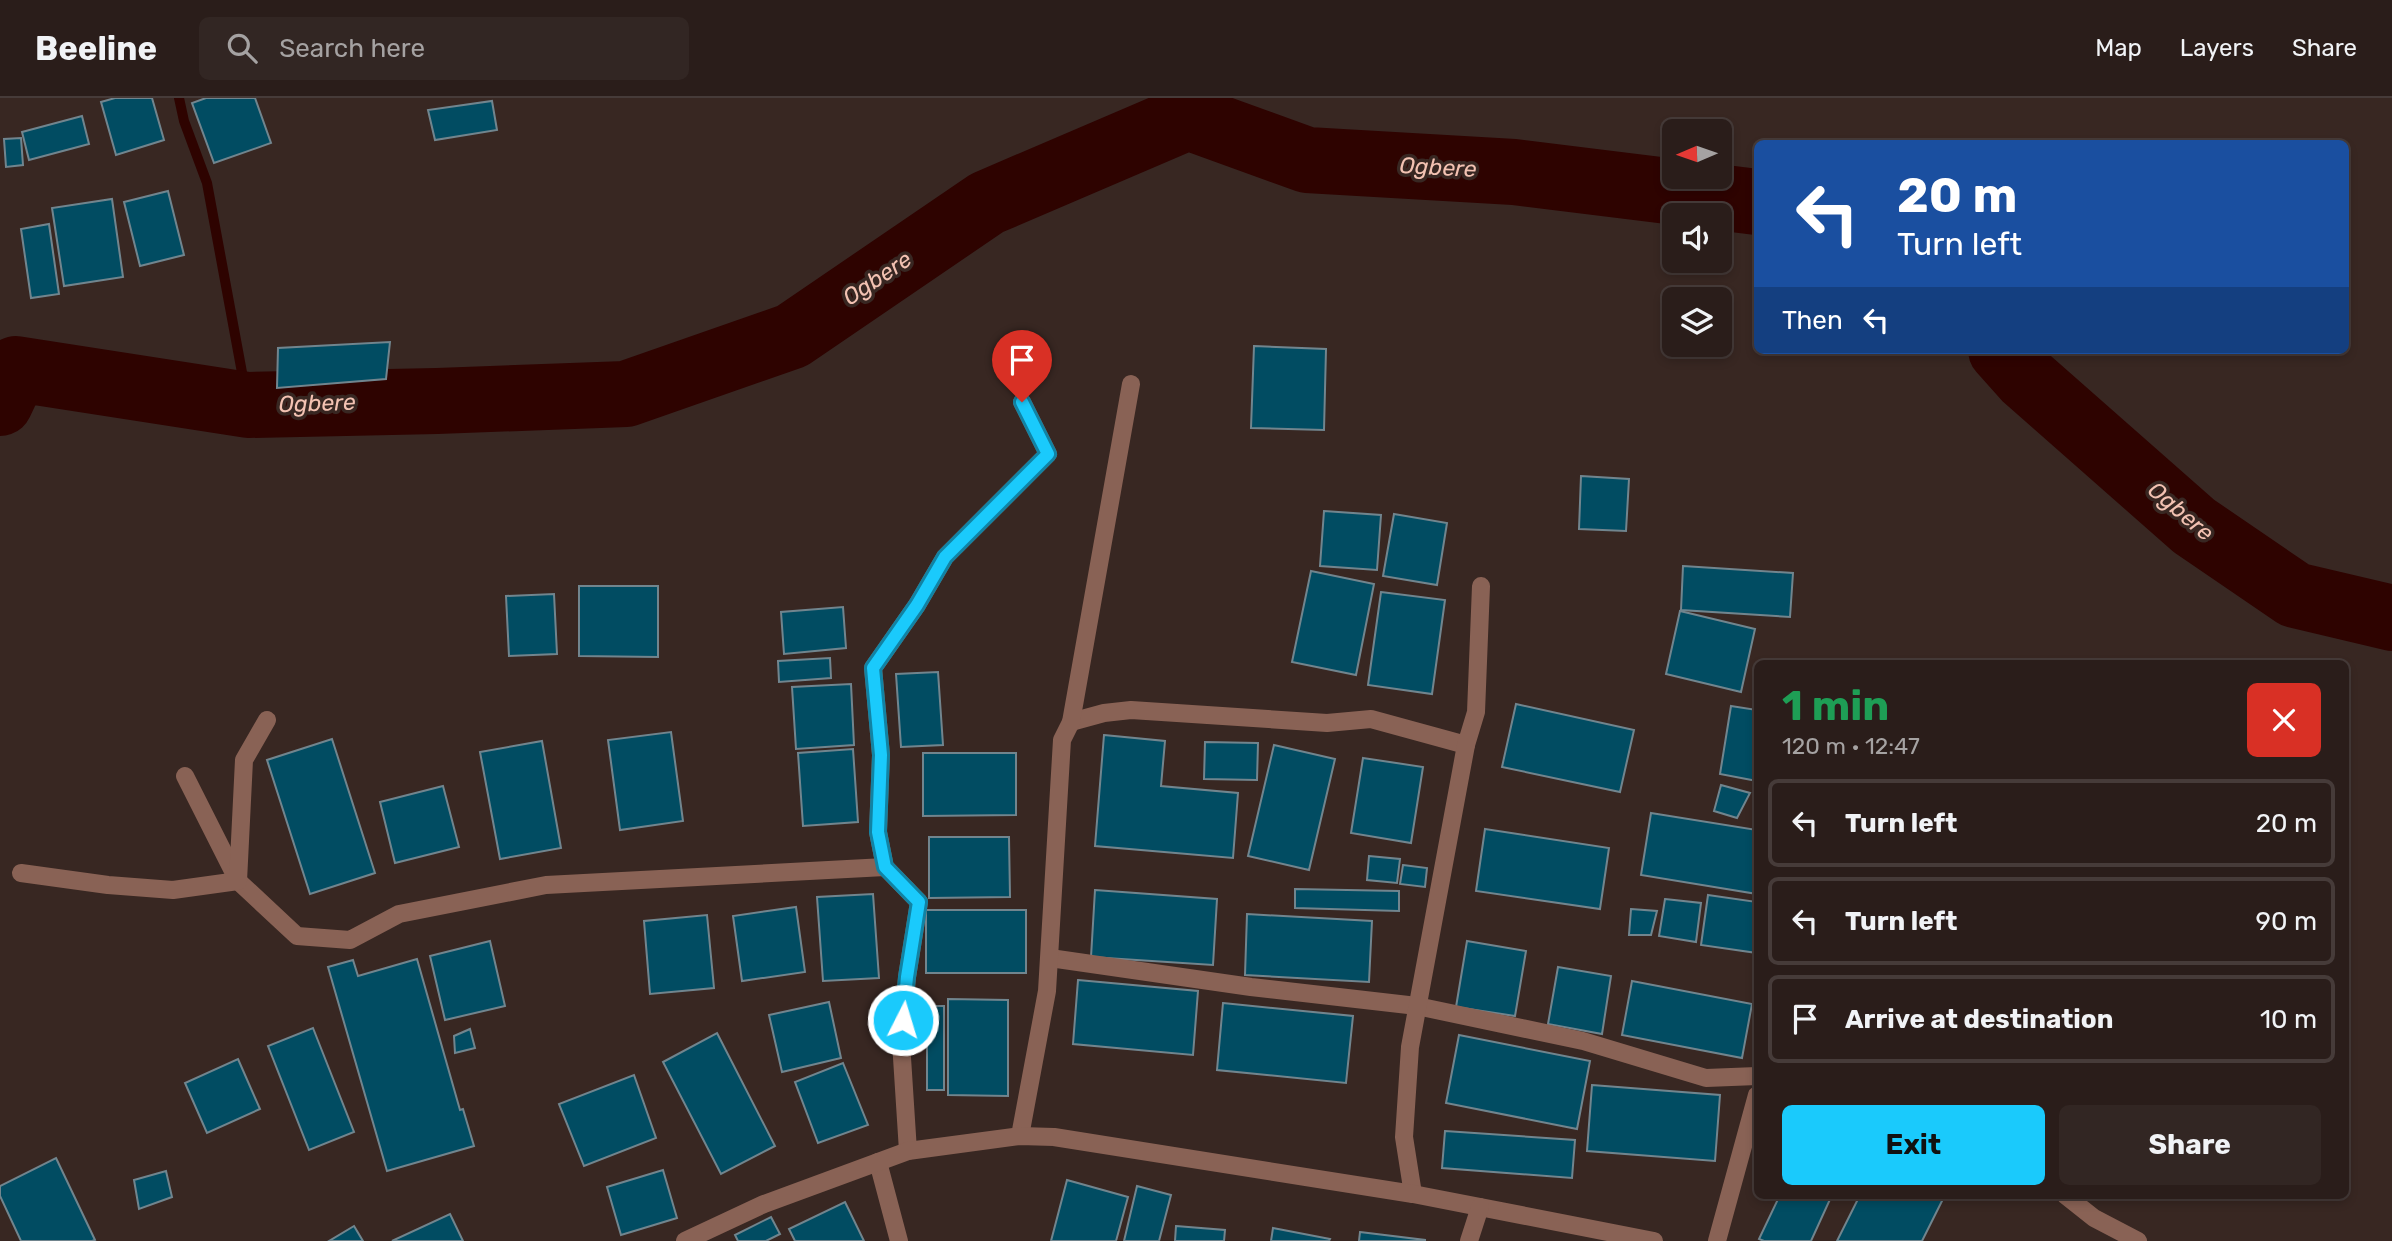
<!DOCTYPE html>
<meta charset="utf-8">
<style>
:root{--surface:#2a1d1a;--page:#322623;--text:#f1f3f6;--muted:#a5a2a2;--line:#463b39;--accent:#1acafc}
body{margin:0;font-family:Rubik,sans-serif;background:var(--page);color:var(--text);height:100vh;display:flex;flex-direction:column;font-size:26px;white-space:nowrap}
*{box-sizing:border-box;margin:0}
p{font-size:23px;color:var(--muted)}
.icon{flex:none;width:38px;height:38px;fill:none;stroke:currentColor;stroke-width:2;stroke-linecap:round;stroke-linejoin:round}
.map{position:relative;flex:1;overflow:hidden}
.drawer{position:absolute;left:1754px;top:562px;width:595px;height:539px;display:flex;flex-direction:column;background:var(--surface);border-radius:10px;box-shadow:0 4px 10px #0003,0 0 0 2px var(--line)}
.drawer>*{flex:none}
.guide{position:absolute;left:1754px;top:42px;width:595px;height:214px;border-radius:10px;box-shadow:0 4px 10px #0003,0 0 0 2px var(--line);background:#1a4fa0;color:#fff;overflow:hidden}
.needle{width:46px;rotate:268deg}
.tools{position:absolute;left:1662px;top:21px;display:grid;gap:14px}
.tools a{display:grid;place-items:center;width:70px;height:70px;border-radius:10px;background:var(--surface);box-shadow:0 4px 10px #0003,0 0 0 2px var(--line);font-size:35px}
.pin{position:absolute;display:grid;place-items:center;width:60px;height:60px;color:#fff;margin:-72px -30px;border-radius:50% 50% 50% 0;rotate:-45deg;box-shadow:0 0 7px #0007}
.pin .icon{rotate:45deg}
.me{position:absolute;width:77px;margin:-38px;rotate:5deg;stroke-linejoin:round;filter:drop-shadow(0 0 5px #0008)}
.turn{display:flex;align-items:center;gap:24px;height:147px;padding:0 28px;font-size:32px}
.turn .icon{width:91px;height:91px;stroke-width:2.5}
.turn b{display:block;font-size:49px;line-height:60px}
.then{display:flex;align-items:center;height:66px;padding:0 28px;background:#0003;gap:14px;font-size:26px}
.round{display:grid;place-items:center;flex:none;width:74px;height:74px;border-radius:10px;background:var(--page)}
.headline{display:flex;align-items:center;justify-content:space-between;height:119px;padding:0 28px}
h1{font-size:42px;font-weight:700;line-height:52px;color:#1e9e55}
.button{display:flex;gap:14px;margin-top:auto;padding:14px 28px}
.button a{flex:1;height:80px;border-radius:10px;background:var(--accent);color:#111;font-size:28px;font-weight:700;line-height:80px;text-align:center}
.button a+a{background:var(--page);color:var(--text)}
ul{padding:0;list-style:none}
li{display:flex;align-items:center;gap:21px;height:88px;margin:0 14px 10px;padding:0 14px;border:4px solid var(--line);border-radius:10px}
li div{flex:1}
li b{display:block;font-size:26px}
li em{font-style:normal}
header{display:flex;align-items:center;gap:42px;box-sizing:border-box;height:98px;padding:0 35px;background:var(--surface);border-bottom:2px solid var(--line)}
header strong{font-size:33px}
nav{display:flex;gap:38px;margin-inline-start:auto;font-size:24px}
.search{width:490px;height:63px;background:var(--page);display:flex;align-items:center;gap:18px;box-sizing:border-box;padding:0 24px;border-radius:10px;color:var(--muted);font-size:26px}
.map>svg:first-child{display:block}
</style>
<header>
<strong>Beeline</strong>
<div class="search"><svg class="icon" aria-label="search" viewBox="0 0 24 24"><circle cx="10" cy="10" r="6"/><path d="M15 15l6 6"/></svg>Search here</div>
<nav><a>Map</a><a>Layers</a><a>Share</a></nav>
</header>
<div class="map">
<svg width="2392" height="1143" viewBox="0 0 2392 1143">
<rect width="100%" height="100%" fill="#382722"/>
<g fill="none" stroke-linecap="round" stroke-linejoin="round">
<polyline stroke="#2e0300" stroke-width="10" points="179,0 184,23 207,85 248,307"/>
<g stroke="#2e0300" stroke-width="66">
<polyline points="2001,252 2026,280 2194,428 2295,497 2392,520"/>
<polyline points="0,305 16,271 248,307 437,303 626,296 792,238 987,105 1188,19 1307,62 1514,74 1757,104"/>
</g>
</g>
<g fill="#014c62" stroke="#71858e" stroke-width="2">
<polygon points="115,0 152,0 164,42 116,57 101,4"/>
<polygon points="206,0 255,0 271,45 214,65 192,5"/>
<polygon points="492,3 497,32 435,42 428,12"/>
<polygon points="82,18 89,46 29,62 22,34"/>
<polygon points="21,40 23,67 6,69 4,41"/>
<polygon points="168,93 184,157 140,168 124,104"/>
<polygon points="112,101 123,179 64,188 52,110"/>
<polygon points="49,126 59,196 31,200 21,131"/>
<polygon points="390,244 386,281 277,290 278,250"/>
<polygon points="1254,248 1326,251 1324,332 1251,330"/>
<polygon points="1581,378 1629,381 1626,433 1579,431"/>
<polygon points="1324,413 1381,417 1377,472 1320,468"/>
<polygon points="1394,416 1447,425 1437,487 1383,478"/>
<polygon points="1683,468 1793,475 1790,519 1681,512"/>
<polygon points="1311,473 1374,486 1356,577 1292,564"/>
<polygon points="579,488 658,488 658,559 579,558"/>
<polygon points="1381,494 1445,502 1432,596 1368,587"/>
<polygon points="554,496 557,556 509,558 506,498"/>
<polygon points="843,509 846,550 784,556 781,514"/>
<polygon points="1680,513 1755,531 1741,594 1666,576"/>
<polygon points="830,560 831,580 779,584 778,563"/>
<polygon points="938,574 943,647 901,649 896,576"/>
<polygon points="851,586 854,647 796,651 792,589"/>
<polygon points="1516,606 1634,632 1620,694 1502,669"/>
<polygon points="1731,608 1757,612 1757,683 1720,676"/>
<polygon points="671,634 683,723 620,732 608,642"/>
<polygon points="1104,637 1165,643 1161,688 1238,695 1233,760 1095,748"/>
<polygon points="332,641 375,775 310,796 267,662"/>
<polygon points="542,643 561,750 500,761 480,654"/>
<polygon points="1205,644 1258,645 1257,682 1204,681"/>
<polygon points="1274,647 1335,661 1309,772 1248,758"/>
<polygon points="853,651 858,724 803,728 798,655"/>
<polygon points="923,655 1016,655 1016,717 923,718"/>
<polygon points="1363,660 1423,669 1411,745 1351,735"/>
<polygon points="1721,687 1750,695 1737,720 1714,713"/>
<polygon points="443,688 459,749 395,765 380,704"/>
<polygon points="1651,715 1757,732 1757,796 1641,777"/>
<polygon points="1485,731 1609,750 1600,811 1476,793"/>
<polygon points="929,739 1009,739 1010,799 929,800"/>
<polygon points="1369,758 1400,761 1397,785 1367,782"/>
<polygon points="1403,767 1427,770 1425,789 1400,786"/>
<polygon points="1295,791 1399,793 1399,813 1295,810"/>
<polygon points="1095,792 1217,801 1213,867 1091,859"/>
<polygon points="873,796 879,880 823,883 817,799"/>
<polygon points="1708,797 1757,804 1757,855 1701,847"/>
<polygon points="1665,801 1701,805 1696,844 1659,838"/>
<polygon points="796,809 805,874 742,883 733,818"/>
<polygon points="1631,811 1657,813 1651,837 1629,837"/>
<rect x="926" y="812" width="100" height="63"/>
<polygon points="1247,816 1372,823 1369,884 1245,877"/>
<polygon points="707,817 714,890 650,896 644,823"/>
<polygon points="490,843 505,908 445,922 430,858"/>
<polygon points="1467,843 1526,853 1515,918 1456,909"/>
<polygon points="417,861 460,1012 463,1011 474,1048 387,1073 328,869 353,862 358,878"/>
<polygon points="1558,869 1611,878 1602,936 1548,926"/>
<polygon points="1078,882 1198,893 1193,957 1073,946"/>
<polygon points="1632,883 1752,906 1742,960 1622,937"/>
<polygon points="948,901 1008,902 1008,998 948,997"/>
<polygon points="829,904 841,960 782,974 769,917"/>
<polygon points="1223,905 1353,918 1346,985 1217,972"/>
<rect x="927" y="908" width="17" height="84"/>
<polygon points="313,930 354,1034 309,1052 268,948"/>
<polygon points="470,931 475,950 455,955 454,938"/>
<polygon points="717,935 775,1048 721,1076 663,964"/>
<polygon points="1459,937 1590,963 1577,1031 1446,1005"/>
<polygon points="238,961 260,1011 207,1035 185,985"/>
<polygon points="843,965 868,1027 818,1045 795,984"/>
<polygon points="634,977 656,1040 584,1068 559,1006"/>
<polygon points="1592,987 1720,997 1715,1063 1587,1053"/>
<polygon points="1445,1033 1575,1042 1572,1080 1442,1070"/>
<polygon points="56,1060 95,1142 92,1143 21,1143 0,1098 0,1088"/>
<polygon points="663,1072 677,1120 621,1137 607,1089"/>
<polygon points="166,1073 172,1099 139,1111 134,1082"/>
<polygon points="1067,1082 1128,1099 1116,1143 1051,1143"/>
<polygon points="1137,1088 1171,1097 1159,1143 1124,1143"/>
<polygon points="1780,1097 1832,1097 1811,1143 1764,1143 1759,1141"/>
<polygon points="1860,1097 1945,1097 1922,1143 1837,1143"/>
<polygon points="845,1104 864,1143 795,1143 789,1131"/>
<polygon points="450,1116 463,1143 392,1143"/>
<polygon points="771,1119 780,1136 766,1143 738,1143 735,1137"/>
<polygon points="354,1128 363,1143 329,1143"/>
<polygon points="1176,1128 1225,1132 1224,1143 1175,1143"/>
<polygon points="1273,1130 1330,1141 1329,1143 1271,1143"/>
<polygon points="1360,1134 1425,1142 1425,1143 1359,1143"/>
</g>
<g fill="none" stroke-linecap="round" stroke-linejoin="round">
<g stroke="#896255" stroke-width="18">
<polyline points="1071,624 1104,615 1131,612 1327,625 1371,621 1466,647"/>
<polyline points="185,678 238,783 297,838 350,842 399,816 546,787 885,769"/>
<polyline points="21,775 108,787 173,792 238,783 244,662 267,622"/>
<polyline points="1050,860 1251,889 1417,908 1583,943 1706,980 1757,978"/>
<polyline points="1020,1038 1047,893 1062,642 1071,624 1131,286"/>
<polyline points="908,1053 901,944 907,879 919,804 885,769 878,734 881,657 873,570 917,507 945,459 1048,356 1022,304"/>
<polyline points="878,1064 899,1143"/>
<polyline points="1413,1096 1404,1039 1410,949 1466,647 1476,614 1481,488"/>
<polyline points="2065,1097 2094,1120 2138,1143"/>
<polyline points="685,1143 764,1106 908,1053 1020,1038 1054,1039 1413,1096 1654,1143"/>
<polyline points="1469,1143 1480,1109"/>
<polyline points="1717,1143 1757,997"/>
</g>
</g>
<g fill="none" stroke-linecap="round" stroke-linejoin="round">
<defs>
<polyline id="route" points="903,922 907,879 919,804 885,769 878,734 881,657 873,570 917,507 945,459 1048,356 1022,304"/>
</defs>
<use href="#route" stroke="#1183a4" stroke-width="18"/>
<use href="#route" stroke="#1acafc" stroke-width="12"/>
</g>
<g text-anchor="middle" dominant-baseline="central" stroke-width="7" stroke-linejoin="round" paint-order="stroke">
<g font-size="23" font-style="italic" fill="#f3c2b2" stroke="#382722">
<text transform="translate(1438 69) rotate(3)">Ogbere</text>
<text transform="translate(877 180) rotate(-34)">Ogbere</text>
<text transform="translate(317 305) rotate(-2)">Ogbere</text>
<text transform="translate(2181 413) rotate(40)">Ogbere</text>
</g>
</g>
</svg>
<div class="tools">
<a><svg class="needle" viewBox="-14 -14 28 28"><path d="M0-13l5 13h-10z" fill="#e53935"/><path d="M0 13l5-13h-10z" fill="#a5a2a2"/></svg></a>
<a><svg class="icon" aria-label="sound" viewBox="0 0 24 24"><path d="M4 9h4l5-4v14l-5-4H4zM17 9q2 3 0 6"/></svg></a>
<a><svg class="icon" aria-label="layers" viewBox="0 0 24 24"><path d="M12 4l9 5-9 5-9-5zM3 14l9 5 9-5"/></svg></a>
</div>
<div class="pin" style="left:1022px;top:304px;background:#d93025"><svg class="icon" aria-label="arrive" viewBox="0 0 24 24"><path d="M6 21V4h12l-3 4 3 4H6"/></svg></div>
<svg class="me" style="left:903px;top:922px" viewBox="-20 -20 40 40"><circle r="17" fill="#1acafc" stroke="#fff" stroke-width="3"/><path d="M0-11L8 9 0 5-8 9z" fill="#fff"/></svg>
<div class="guide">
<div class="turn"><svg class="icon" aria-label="left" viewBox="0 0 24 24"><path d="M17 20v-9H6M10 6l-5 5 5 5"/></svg><div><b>20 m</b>Turn left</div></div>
<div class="then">Then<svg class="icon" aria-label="left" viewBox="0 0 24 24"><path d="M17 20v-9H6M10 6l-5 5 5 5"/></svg></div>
</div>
<section class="drawer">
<div class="headline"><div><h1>1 min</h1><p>120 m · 12:47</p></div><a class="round" style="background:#d93025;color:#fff"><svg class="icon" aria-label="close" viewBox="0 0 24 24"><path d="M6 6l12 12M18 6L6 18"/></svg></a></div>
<ul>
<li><svg class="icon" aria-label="left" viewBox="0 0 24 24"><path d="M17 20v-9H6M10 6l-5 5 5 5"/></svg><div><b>Turn left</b></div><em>20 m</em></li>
<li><svg class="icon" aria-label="left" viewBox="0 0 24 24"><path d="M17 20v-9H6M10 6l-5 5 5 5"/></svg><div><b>Turn left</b></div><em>90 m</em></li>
<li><svg class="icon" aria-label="arrive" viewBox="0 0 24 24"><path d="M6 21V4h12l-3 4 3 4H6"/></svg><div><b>Arrive at destination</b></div><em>10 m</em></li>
</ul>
<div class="button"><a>Exit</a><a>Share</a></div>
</section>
</div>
